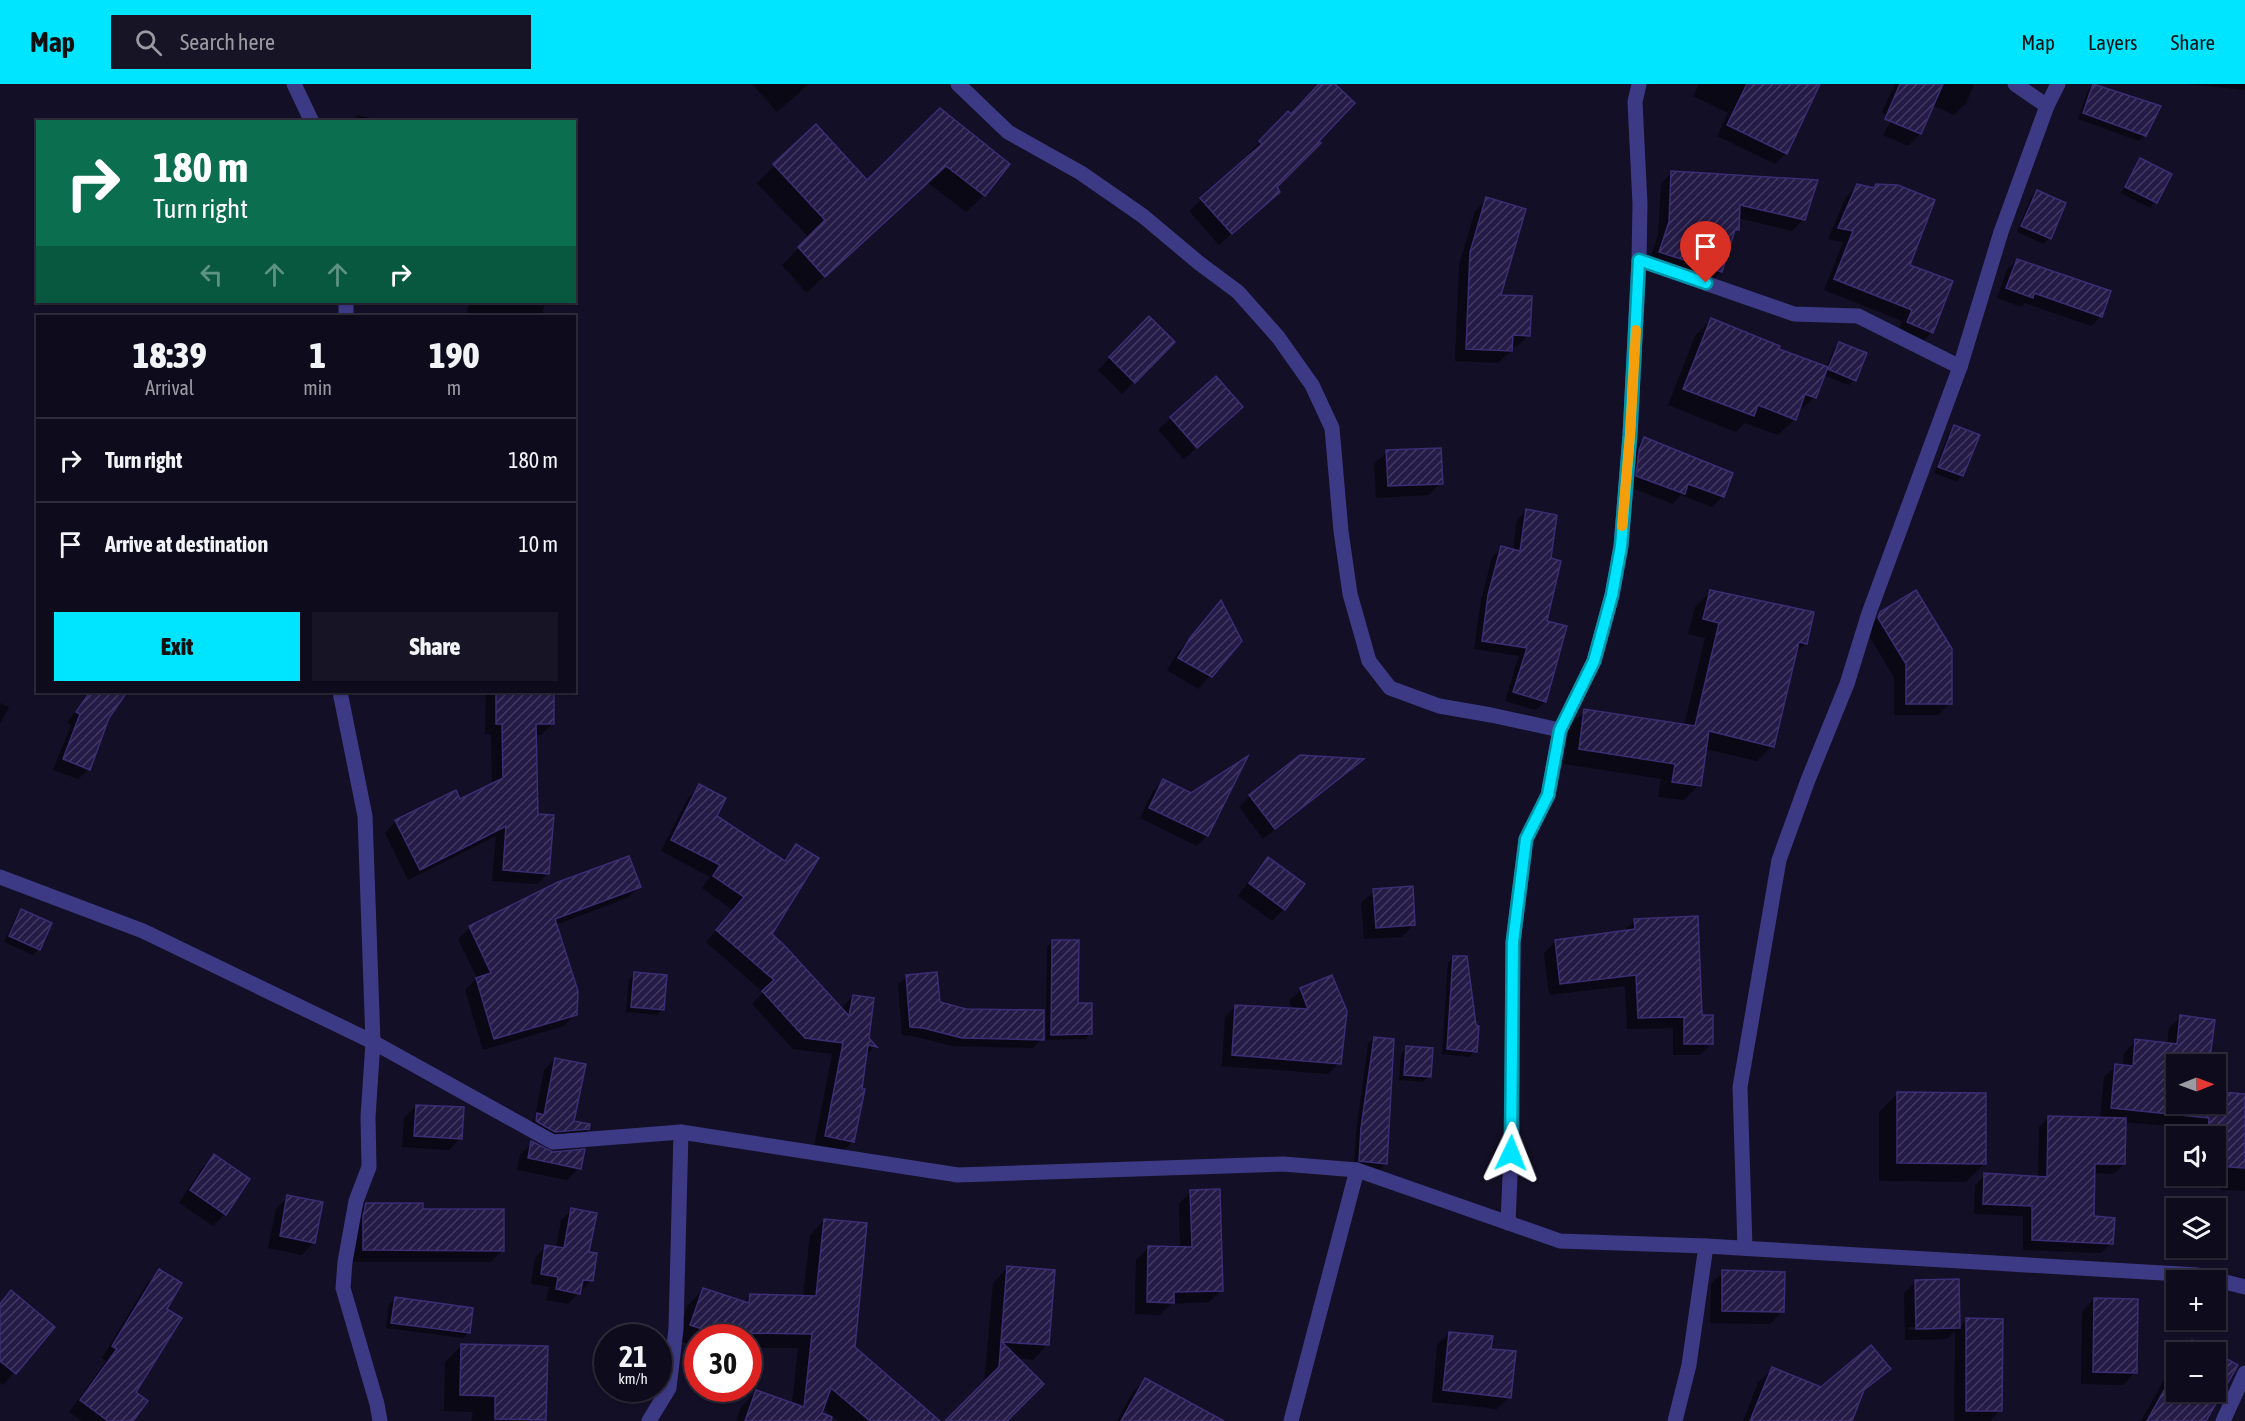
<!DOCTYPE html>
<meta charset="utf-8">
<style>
:root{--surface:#0e0b1c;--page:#171425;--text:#f1f3f6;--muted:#9b9ba3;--line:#2e2b3b;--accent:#00e5ff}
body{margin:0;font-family:"Asap Condensed",sans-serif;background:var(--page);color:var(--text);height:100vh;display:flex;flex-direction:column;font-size:22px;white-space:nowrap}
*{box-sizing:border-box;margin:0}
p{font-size:20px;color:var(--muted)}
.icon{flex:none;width:33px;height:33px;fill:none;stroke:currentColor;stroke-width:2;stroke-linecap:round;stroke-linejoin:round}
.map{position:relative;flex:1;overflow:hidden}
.sheet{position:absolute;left:36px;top:231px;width:540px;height:378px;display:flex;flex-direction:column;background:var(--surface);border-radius:0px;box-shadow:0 2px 4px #0004,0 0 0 2px var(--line)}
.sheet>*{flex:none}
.guide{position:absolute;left:36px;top:36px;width:540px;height:183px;border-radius:0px;box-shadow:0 2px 4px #0004,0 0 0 2px var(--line);background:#0b6e4f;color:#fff;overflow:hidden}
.needle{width:39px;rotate:89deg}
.fabs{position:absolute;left:2166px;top:970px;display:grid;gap:12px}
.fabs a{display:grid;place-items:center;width:60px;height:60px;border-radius:0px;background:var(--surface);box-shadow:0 2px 4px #0004,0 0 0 2px var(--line);font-size:30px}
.speed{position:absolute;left:594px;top:1240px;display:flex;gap:12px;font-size:30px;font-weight:700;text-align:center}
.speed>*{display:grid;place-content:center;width:78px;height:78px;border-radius:50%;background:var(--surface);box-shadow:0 2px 4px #0004,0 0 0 2px var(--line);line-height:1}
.speed small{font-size:15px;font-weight:400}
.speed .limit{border:9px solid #d22;background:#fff;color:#111}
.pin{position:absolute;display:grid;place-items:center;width:51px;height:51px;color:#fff;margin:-62px -26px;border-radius:50% 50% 50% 0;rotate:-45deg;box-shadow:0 0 6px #0007}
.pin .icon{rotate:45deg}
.me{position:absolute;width:66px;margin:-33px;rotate:2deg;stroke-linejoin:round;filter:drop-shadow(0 0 4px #0008)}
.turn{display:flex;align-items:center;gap:21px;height:126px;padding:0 18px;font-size:27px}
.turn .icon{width:78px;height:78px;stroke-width:2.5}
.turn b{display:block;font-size:42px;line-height:51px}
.lanes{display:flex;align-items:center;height:57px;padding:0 18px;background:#0003;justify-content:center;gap:30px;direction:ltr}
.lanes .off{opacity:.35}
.eta{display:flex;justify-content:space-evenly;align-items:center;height:102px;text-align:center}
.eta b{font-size:36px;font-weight:800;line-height:42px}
.primary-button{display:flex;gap:12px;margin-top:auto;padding:12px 18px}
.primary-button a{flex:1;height:69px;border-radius:0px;background:var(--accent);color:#111;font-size:24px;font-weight:800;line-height:69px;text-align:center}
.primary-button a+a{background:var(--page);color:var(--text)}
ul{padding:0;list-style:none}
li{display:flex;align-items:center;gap:18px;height:84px;padding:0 18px;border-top:2px solid var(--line)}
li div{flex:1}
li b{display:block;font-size:22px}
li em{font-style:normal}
header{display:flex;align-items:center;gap:36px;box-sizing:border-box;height:84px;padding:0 30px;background:var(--accent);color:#111}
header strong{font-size:28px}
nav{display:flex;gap:33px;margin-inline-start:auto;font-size:21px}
.search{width:420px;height:54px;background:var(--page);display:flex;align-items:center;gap:15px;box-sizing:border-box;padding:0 21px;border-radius:0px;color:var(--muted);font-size:22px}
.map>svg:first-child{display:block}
</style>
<header>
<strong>Map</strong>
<div class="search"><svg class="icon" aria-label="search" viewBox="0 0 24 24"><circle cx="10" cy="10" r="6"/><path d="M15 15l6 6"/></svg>Search here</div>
<nav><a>Map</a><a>Layers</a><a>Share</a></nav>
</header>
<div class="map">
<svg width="2245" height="1337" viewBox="0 0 2245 1337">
<defs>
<pattern id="building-hatch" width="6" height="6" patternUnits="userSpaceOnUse" patternTransform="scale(1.5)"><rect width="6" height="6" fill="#241b47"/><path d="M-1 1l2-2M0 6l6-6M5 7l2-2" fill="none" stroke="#433b63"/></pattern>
</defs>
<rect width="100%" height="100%" fill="#130f26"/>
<g fill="#0007" fill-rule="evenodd">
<polygon points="752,0 809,0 777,28"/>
<polygon points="1320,0 1333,0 1266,120 1219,161 1189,127 1250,72 1248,70 1288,29 1290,31"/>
<polygon points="1699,0 1778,0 1786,69 1775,80 1717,52 1728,29 1693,12"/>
<polygon points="1895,0 1974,0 1966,19 1954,31 1932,21 1920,50 1908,62 1883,51 1892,35 1882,28"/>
<polygon points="2094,0 2159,23 2145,51 2139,57 2078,35 2088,6"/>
<polygon points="2186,0 2245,0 2245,6"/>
<polygon points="940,26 1008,80 984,111 966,128 927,98 806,209 782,181 809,154 757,99 816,42 867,98"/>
<polygon points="358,31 385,38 351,38"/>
<polygon points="2141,76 2169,91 2155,118 2150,124 2121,109 2135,82"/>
<polygon points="1672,88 1804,135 1792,147 1738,134 1737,146 1732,151 1721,187 1709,199 1649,179 1658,151 1661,100"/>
<polygon points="1857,102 1908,182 1932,248 1921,259 1897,249 1902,237 1824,206 1843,158 1828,155 1846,113"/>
<polygon points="2037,108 2049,154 2044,160 2017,148 2031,113"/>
<polygon points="1487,115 1499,212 1529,251 1516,263 1511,263 1511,267 1498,279 1455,277 1459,181 1475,127"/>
<polygon points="2017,176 2101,232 2091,242 2025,219 2021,223 1997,214 2007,186"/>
<polygon points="469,218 545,218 542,232 466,232"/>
<polygon points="1149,234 1173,258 1122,310 1098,286"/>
<polygon points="1711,236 1777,266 1826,284 1834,265 1840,259 1854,296 1849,301 1823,291 1815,313 1797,329 1795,335 1778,351 1745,339 1736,348 1668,321 1695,252"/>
<polygon points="1216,294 1228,335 1184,375 1158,346"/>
<polygon points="1955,343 1978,352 1962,392 1956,397 1934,389 1949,348"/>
<polygon points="1644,355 1723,412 1712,423 1681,411 1673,420 1627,402 1633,365"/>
<polygon points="1387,368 1441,399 1429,411 1376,414 1374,380"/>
<polygon points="1526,427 1549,475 1545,538 1545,618 1536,626 1505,617 1519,572 1474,565 1480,521 1492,473 1501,464 1513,467 1517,436"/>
<polygon points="1710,508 1806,559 1794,570 1772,662 1757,677 1705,665 1699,701 1684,716 1658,713 1661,695 1564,680 1569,642 1585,627 1684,642 1705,554 1688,550 1695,523"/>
<polygon points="1221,518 1240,557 1198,605 1167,586 1178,568"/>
<polygon points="1881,530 1951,619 1938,631 1894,631 1894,593 1866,547 1868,542"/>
<polygon points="89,608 125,608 108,633 89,685 78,695 53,686 71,641 67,639"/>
<polygon points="486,608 553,608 553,640 541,651 535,651 536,731 548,789 537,800 492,797 496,752 408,796 385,749 396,737 459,717 492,700 491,650 485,650"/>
<polygon points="0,619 9,623 0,640"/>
<polygon points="1244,676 1207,752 1197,762 1140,734 1153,707 1163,697 1192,711"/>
<polygon points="1361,677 1263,755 1239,723 1250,712"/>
<polygon points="700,702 715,732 782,777 796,762 770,851 841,925 853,912 867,954 875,962 865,972 853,1057 841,1069 814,1063 832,970 793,965 752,920 763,908 706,858 733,826 702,804 710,793 661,767 688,714"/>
<polygon points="1268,775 1284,825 1272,837 1238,812 1256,787"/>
<polygon points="559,800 639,803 627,814 555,841 575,930 564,942 483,966 465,906 477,894 458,855 470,844"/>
<polygon points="1374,807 1414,840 1402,853 1364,855 1361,819"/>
<polygon points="22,827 39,865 33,871 4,858 16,832"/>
<polygon points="1635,836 1700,933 1712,959 1700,971 1673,971 1673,944 1627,945 1625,902 1549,911 1544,869 1556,857 1623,848"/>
<polygon points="1053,857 1077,921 1091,949 1085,955 1046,956 1047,863"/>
<polygon points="1454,873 1475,967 1469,973 1442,970 1448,879"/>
<polygon points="635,889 663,925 657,931 626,928 629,895"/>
<polygon points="906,893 939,919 1042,955 1033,964 952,962 913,952 902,951 898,901"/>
<polygon points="1331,893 1339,979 1328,990 1222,982 1225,933 1236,922 1293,926 1289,917 1301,906"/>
<polygon points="2181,933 2207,981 2176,981 2176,1020 2216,1020 2216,996 2221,997 2219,1010 2245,1011 2245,1107 2221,1106 2222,1094 2196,1093 2216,1092 2216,1053 2198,1053 2198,1045 2125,1038 2124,1080 2114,1090 2094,1089 2093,1133 2111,1159 2101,1169 2023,1166 2023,1132 1974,1130 1975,1101 1985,1091 2038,1094 2039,1043 2049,1033 2100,1035 2104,993 2116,982 2123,982 2124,969 2136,957 2167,961 2169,944"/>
<polygon points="1374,954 1386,1079 1380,1085 1354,1082 1356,1050 1368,960"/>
<polygon points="1407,964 1429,992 1423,998 1399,996 1401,970"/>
<polygon points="555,975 572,1038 588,1045 577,1056 544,1058 527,1042 535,1034 544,986"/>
<polygon points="1898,1009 1985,1079 1966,1098 1879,1097 1879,1028"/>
<polygon points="416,1022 461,1054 449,1066 402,1063 404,1034"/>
<polygon points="532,1059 579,1084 567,1096 517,1086 520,1071"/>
<polygon points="214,1072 225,1130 213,1142 179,1119 202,1084"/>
<polygon points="1191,1107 1222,1206 1209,1218 1171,1220 1160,1231 1135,1230 1136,1176 1149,1163 1180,1164 1179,1120"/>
<polygon points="288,1113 314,1158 302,1171 268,1164 276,1125"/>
<polygon points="366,1121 421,1127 503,1166 491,1178 352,1178 354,1133"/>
<polygon points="572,1126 587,1169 592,1196 568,1220 546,1216 549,1203 531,1200 535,1174 545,1163 556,1165 561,1136"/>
<polygon points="824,1136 853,1264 937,1337 838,1337 822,1324 818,1337 736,1337 741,1323 756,1308 792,1320 798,1264 748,1264 748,1254 698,1254 698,1263 676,1256 688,1221 703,1206 743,1219 750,1212 803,1213 810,1151"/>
<polygon points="1007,1184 1047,1261 1033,1276 1016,1274 1005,1337 947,1337 984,1300 993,1199"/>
<polygon points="159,1187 165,1225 134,1309 131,1337 81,1337 69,1328 106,1277 102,1274 148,1198"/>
<polygon points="1723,1188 1783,1227 1770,1240 1710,1239 1711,1200"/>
<path d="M1958,1196L1959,1244L1967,1236L2000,1326L1990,1337H1954L1955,1247L1947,1255L1905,1256L1904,1209L1916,1197ZM1948,1242V1245L1909,1246V1243Z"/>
<polygon points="11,1208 53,1243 3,1301 0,1299 0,1219"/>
<polygon points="395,1215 469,1248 463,1254 386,1244 389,1220"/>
<polygon points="2094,1215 2135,1288 2123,1301 2081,1300 2082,1228"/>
<polygon points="1449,1249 1489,1266 1509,1313 1497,1325 1432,1318 1437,1261"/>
<polygon points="461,1262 545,1335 543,1337 471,1337 473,1328 444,1327 445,1278"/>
<polygon points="2216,1271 2236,1282 2205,1337 2141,1337 2176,1274 2176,1308 2216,1308"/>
<polygon points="1772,1285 1822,1305 1889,1285 1861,1310 1850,1337 1743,1337 1758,1299"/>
<polygon points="1145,1296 1183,1337 1117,1337 1133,1308"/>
</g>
<g fill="url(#building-hatch)" stroke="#3b2d73" stroke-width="1.5">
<polygon points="1319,0 1335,0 1355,19 1319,57 1321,59 1277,103 1280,108 1232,150 1200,114 1262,60 1259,57 1288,27 1291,30"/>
<polygon points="1747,0 1820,0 1787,70 1727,41"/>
<polygon points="1900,0 1943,0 1921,50 1885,35"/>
<polygon points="2093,0 2161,22 2146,52 2083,29"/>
<polygon points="940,24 1010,80 985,112 946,82 825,193 798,163 825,136 773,80 816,40 867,96"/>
<polygon points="2140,74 2172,90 2157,119 2125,103"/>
<polygon points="1671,87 1818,96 1805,136 1740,121 1739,146 1735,146 1722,188 1659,168 1669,138"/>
<polygon points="1857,100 1874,104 1876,100 1898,101 1935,116 1910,181 1953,197 1933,249 1907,238 1912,226 1834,195 1853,147 1838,144"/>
<polygon points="2037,106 2066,119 2051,155 2021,142"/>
<polygon points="1486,113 1526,125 1501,211 1532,212 1530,252 1513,251 1512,267 1466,265 1470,168"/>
<polygon points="2017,175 2111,207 2102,233 2034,209 2033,214 2006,204"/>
<polygon points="1149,232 1175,258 1135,299 1109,273"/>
<polygon points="1711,234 1780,262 1779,265 1828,283 1816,314 1805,310 1796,336 1758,321 1754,332 1683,305"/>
<polygon points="1839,258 1867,269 1856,297 1828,285"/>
<polygon points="1216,292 1243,323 1197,364 1170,333"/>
<polygon points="1954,341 1980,351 1963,392 1938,383"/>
<polygon points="1644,353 1733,389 1724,413 1688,400 1685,410 1636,392 1639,366"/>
<polygon points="1441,364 1443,400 1388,402 1386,366"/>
<polygon points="1526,425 1557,431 1551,474 1561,477 1547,537 1567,542 1546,618 1513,608 1527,564 1482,557 1488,511 1501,462 1520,467"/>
<polygon points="1710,506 1814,528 1807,560 1799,558 1774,663 1709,647 1701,702 1672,698 1675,680 1579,665 1584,625 1695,642 1719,539 1703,535"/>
<polygon points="1916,506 1952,565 1952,620 1906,620 1906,580 1878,534 1880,528"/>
<polygon points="1221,516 1242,557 1212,593 1178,574 1190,554"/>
<polygon points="90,608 127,608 109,634 90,686 63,675 80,630 76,628"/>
<polygon points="496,608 554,608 554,640 536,640 538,730 554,731 549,790 503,786 506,742 420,786 395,736 456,706 460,715 503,694 502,640 496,640"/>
<polygon points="1300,671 1364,675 1275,745 1249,711"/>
<polygon points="1248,672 1208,752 1149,724 1163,695 1191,709"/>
<polygon points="699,700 726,714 717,732 785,777 796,760 819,774 772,850 784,861 849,932 853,911 874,914 869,954 877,963 868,961 862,1005 865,1005 854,1058 825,1052 843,959 805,954 762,907 774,896 716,846 744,813 713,792 720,781 671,756"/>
<polygon points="629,772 641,803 555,835 578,907 577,931 494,955 476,894 491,889 469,842 558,798"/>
<polygon points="1268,773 1305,800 1285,826 1249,799"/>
<polygon points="1413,802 1415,841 1376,844 1373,805"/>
<polygon points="21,825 52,839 40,866 9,852"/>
<polygon points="1698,832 1702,931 1713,931 1713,960 1684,960 1684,933 1638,934 1636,891 1560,900 1555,856 1635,845 1634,835"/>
<polygon points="1052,856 1079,856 1078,919 1092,919 1092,950 1051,951"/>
<polygon points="1453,872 1467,872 1476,941 1479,942 1477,968 1447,965"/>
<polygon points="634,888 667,891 664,926 631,923"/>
<polygon points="937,888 940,918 966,925 1044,926 1044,956 962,954 923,944 910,943 906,891"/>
<polygon points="1332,891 1347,927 1341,980 1232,971 1235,921 1308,925 1300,904"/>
<polygon points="2180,931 2215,936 2209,981 2176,981 2176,1020 2216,1020 2216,994 2222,995 2221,1008 2245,1010 2245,1084 2216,1082 2216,1053 2208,1053 2209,1034 2111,1024 2115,980 2133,982 2135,955 2177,960"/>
<polygon points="1374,953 1394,955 1387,1080 1359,1077 1361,1044"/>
<polygon points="1406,962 1433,964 1431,993 1404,991"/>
<polygon points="555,974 586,980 574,1037 590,1040 589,1045 555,1048 536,1037 537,1029 544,1031"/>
<polygon points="1897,1008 1986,1009 1986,1080 1897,1079"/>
<polygon points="416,1021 464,1023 462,1055 414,1052"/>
<polygon points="2048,1032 2126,1034 2125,1080 2095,1080 2094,1132 2115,1134 2113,1160 2032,1156 2032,1122 1983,1120 1984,1089 2047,1093"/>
<polygon points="531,1057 553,1068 585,1065 581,1085 528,1074"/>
<polygon points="214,1070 250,1095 226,1131 190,1106"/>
<polygon points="1220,1105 1223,1207 1174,1208 1174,1219 1147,1218 1148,1162 1192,1163 1190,1106"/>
<polygon points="287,1111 323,1118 315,1159 280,1152"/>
<polygon points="366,1119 423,1119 423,1125 504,1125 504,1167 363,1166 363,1132"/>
<polygon points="571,1124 597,1129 589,1168 597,1169 593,1197 583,1196 580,1210 556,1205 558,1193 541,1190 545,1161 564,1164"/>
<polygon points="824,1135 867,1139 855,1263 940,1337 870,1337 831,1304 822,1329 832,1333 831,1337 745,1337 756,1306 804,1323 812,1250 734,1249 733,1254 730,1254 690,1241 703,1204 749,1219 750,1210 816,1212"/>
<polygon points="1007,1182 1055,1186 1049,1261 1002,1258 1044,1300 1007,1337 945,1337 999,1283"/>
<polygon points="159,1185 182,1199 167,1225 182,1234 136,1308 148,1317 133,1337 108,1337 80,1316 117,1265 112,1262"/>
<polygon points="1722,1186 1785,1188 1784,1228 1722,1227"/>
<polygon points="1959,1195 1960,1244 1916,1245 1915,1196"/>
<polygon points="11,1206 55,1243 16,1290 0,1277 0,1220"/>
<polygon points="395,1213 473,1224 470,1249 391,1239"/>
<polygon points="2094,1214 2138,1215 2137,1289 2093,1288"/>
<polygon points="1966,1234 2003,1235 2002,1327 1966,1327"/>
<polygon points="1449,1248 1493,1252 1491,1265 1516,1267 1511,1314 1443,1306"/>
<polygon points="2192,1256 2215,1269 2185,1269"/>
<polygon points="461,1260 548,1262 546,1336 495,1335 495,1312 460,1311"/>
<polygon points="1871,1261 1891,1285 1864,1306 1852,1337 1750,1337 1772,1283 1821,1303"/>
<polygon points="2216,1269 2238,1281 2206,1337 2147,1337 2176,1285 2176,1308 2216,1308"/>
<polygon points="1145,1294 1224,1337 1121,1337"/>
</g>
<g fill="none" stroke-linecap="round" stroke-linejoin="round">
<g stroke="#3d3a85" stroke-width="15">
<polyline points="294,0 312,38"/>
<polyline points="958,0 1008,48 1081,89 1143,132 1199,179 1238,208 1278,253 1312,301 1332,344 1341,447 1350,510 1369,577 1390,604 1439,622 1491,631 1560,646"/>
<polyline points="1639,0 1635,18 1640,120 1639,176 1794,230 1858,232 1960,283"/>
<polyline points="2015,0 2047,22"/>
<polyline points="346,218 346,232"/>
<polyline points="340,608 365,732 373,958 368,1033 369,1083 356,1117 345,1178 343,1204 377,1320 380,1337"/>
<polyline points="0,793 143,847 373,958 553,1058 681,1048 958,1091 1283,1080 1357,1086 1560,1157 1706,1162 2197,1191 2245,1203"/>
<polyline points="1508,1139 1512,1046 1513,858 1526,755 1548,711 1560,646 1594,577 1612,511 1621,462 1630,351 1639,176"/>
<polyline points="1745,1164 1740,1003 1779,776 1808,696 1847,600 1869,529 1960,283 2001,148 2047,22 2058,0"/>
<polyline points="649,1337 669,1304 676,1245 681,1048"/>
<polyline points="1291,1337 1357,1086"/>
<polyline points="1675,1337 1689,1281 1706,1162"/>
<polyline points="2223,1337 2245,1289"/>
</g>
</g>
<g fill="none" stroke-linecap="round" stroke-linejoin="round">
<defs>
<polyline id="route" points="1511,1069 1513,858 1526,755 1548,711 1560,646 1594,577 1612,511 1621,462 1630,351 1639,176 1706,199"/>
</defs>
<use href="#route" stroke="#0095a6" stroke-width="15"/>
<use href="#route" stroke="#00e5ff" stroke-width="10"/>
<polyline stroke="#f59e0b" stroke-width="10" points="1622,442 1630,351 1636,246"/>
</g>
</svg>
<div class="fabs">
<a><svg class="needle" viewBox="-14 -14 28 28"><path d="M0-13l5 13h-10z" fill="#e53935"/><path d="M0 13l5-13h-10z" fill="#9b9ba3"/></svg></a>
<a><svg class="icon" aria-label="sound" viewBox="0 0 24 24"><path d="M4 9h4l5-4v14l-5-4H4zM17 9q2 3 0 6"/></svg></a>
<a><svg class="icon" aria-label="layers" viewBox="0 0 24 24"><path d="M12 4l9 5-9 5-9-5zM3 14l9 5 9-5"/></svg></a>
<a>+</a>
<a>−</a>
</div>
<div class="speed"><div>21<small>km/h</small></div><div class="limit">30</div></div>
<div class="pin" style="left:1706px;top:199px;background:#d93025"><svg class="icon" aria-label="arrive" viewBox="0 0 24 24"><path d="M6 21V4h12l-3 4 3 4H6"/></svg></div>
<svg class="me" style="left:1511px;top:1069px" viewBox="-20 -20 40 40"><path d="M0-17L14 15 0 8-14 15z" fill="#00e5ff" stroke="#fff" stroke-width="4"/></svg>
<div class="guide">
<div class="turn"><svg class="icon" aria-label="right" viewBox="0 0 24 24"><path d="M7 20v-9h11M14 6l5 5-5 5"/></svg><div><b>180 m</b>Turn right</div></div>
<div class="lanes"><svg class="icon off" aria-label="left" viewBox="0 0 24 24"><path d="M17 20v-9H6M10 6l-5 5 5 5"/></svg><svg class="icon off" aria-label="ahead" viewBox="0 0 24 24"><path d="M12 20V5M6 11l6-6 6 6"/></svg><svg class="icon off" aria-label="ahead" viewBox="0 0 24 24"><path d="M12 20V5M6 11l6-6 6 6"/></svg><svg class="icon" aria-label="right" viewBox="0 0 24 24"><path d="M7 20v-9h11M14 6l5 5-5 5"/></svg></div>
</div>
<section class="sheet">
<div class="eta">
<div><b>18:39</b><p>Arrival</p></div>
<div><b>1</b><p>min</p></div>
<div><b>190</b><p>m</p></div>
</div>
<ul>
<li><svg class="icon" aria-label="right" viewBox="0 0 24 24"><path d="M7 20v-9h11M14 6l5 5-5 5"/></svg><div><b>Turn right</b></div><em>180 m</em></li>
<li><svg class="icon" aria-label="arrive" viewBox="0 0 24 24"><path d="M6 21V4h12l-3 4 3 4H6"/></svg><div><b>Arrive at destination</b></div><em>10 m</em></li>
</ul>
<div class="primary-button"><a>Exit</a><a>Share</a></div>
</section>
</div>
